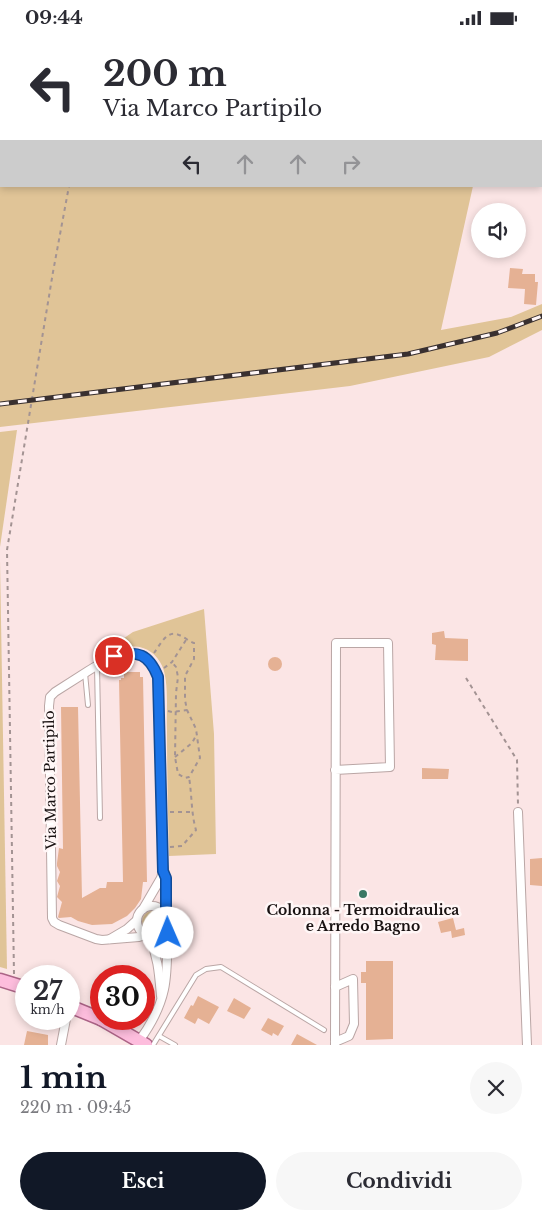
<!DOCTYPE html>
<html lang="it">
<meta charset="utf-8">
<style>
:root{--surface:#fff;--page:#f7f7f7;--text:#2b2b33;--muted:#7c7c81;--accent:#111827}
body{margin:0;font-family:"Libre Baskerville",serif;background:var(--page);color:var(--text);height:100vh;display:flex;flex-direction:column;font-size:19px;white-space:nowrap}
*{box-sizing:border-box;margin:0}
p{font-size:16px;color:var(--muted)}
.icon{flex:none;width:28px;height:28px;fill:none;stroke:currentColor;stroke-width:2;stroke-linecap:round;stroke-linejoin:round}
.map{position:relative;height:1010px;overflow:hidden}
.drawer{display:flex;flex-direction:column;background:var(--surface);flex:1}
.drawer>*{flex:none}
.banner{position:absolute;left:0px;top:0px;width:542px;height:152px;box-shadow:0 2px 8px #0003;background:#fff;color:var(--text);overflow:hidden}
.controls{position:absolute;left:471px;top:168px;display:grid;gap:10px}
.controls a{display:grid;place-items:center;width:55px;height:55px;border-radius:50%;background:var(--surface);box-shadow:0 2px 8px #0003;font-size:25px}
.speed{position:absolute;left:15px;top:930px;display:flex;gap:10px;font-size:25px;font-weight:700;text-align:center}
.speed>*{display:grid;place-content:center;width:65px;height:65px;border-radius:50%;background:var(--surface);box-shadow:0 2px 8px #0003;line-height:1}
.speed small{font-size:12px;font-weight:400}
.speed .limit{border:8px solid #d22;background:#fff;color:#111}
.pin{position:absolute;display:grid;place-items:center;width:42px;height:42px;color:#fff;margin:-21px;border:2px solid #fff;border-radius:50%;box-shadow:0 1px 5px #0007}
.me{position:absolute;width:55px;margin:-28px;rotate:359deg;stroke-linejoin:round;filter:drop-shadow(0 0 4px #0008)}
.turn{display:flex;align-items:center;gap:18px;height:105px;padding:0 20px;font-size:22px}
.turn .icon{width:65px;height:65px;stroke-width:2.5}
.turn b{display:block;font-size:35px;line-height:42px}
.lanes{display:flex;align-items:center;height:48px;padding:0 20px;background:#0003;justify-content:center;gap:25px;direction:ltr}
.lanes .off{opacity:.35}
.round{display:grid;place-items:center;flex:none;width:52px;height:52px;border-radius:26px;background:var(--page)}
.head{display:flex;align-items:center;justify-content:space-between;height:85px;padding:0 20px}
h1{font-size:30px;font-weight:700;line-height:38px;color:var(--accent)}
.action{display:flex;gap:10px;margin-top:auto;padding:10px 20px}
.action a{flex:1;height:58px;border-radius:30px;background:var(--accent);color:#fff;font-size:20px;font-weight:700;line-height:58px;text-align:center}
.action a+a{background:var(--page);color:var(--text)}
.status{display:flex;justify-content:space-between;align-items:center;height:35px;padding:0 25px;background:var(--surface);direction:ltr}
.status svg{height:14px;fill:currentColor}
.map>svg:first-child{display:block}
</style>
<div class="status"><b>09:44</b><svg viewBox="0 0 49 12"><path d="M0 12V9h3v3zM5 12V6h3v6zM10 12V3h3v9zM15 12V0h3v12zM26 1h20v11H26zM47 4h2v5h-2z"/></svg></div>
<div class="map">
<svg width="542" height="1010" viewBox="0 0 542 1010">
<rect width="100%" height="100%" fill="#fbe5e5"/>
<g fill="#e0c497">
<polygon points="295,0 507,0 295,1"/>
<polygon points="0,94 1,151 473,151 441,295 511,282 542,269 542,295 489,322 350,351 0,392"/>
<polygon points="17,395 0,512 0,397"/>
<polygon points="0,526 7,934 0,932"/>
<path d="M204,574L214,699L216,819L169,821C168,779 167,737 167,695C166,676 170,642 160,627C147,605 122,610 102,618L133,597Z"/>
<circle cx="152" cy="886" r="10"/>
</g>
<g fill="#e5b194">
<polygon points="510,233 523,234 522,239 535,239 535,247 538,247 536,270 524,269 525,254 508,253"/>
<polygon points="444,596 445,603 468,604 468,626 435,625 436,610 432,609 432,598"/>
<circle cx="275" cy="629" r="7"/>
<polygon points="124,637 140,637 140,642 143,642 147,847 143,847 141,864 135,873 127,881 112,889 92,890 78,886 71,882 59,883 58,882 62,867 57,862 60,851 57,846 60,837 57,831 57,828 59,813 63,814 61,672 78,672 82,863 100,853 106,853 107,847 123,847 119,645 121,645 121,643 124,643"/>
<polygon points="422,733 449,734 448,744 422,744"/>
<polygon points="542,823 542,851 530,850 530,824"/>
<polygon points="453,883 456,895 464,893 465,900 452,903 451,896 441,898 438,887"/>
<polygon points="366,926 393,926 393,1004 366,1005 366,948 361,948 361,937 366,937"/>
<polygon points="198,961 219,972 209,989 198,983 195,989 184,983 191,970 193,971"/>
<polygon points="234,963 251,973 244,984 227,976"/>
<polygon points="268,983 284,991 278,1001 273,998 272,1001 261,995"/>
<polygon points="27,996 48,1000 48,1010 24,1010"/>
<polygon points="297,999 317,1010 291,1010"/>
</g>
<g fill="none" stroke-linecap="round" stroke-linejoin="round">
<defs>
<g id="lane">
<polyline points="97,631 100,783"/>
<polyline points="85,638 88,670"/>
<polyline points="159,1001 175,1010"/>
<polyline points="153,1010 196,940 206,934 221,932 324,995"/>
</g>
<g id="street">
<polyline points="518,777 527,1010"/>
<polyline points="163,836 166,843 166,881"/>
<circle cx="152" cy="886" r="15"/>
<path d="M143,874L161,843L163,836L158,642C143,603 114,620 88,636C77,643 66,650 55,657L50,662L49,671L52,883L54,887L59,890L96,904L102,905L139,902L146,900"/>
<path d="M149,901C158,922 159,938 161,961"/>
<polyline points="110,904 127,894 137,885"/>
<path d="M139,1006C167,968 168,944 167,898L166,892"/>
<polyline points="335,1007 349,1001 354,989 353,944 335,952"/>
<polyline points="61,1010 66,984"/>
<polyline points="335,1010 336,608 388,608 390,732 335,735"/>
</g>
<g id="primary">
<polyline points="0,945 26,953"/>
<polyline points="69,971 101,984"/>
<polyline points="101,984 146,1010"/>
</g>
</defs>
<use href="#lane" stroke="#baa6a5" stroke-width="6"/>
<use href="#street" stroke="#baa6a5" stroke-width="10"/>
<use href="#primary" stroke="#ac6487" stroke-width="15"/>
<g stroke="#a39393" stroke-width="2" stroke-dasharray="4 4" stroke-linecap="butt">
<polyline points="109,1 110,0"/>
<path d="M154,618C160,610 167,594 179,600C184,602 189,606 194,608V624L185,641V665L187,675L196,694L200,723L189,742L185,743L178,739L175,722L176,658L178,642L176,632L172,627"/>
<polyline points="164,633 172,627 186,605"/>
<polyline points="466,643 517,725 518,770"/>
<polyline points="168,676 172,677 187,675"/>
<polyline points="175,722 192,708 197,699"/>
<polyline points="170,777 192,777"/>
<path d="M170,812L182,811L196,795C191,778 192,760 189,742"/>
<polyline points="14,939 7,515 53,237 69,151"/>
</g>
<use href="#lane" stroke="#fff" stroke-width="4"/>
<use href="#street" stroke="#fff" stroke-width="8"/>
<use href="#primary" stroke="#fdbddd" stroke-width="12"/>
<defs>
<polyline id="rail" points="0,369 408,319 497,298 542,281"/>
</defs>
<use href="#rail" stroke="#393030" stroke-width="5"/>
<use href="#rail" stroke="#fff6f6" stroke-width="3" stroke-dasharray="9" stroke-linecap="butt"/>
</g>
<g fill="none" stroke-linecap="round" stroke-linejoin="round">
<defs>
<path id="route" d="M114,621C138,615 149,619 158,642L163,836L166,843V892L168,898"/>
</defs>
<use href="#route" stroke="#114b97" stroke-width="12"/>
<use href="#route" stroke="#1a73e8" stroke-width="9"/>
</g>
<circle fill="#3a7864" stroke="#fff6f6" stroke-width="2" cx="363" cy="859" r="5"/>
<g text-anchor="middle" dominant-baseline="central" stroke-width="5" stroke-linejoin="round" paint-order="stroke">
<g font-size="14" fill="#181111" stroke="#fff6f6">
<text transform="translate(50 745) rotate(-91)">Via Marco Partipilo</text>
</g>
<g font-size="14" font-weight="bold" fill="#181111" stroke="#fff6f6">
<text x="363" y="875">Colonna - Termoidraulica<tspan x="363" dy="16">e Arredo Bagno</tspan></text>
</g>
</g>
</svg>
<div class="controls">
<a><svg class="icon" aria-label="sound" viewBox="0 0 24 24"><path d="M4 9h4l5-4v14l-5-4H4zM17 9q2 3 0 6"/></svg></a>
</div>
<div class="speed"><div>27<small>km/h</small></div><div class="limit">30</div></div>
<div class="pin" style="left:114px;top:621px;background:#d93025"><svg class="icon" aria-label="arrive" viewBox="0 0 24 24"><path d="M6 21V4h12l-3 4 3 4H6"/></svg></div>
<svg class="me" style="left:168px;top:898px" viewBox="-20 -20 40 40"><circle r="19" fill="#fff"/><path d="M0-13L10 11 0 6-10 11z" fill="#1a73e8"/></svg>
<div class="banner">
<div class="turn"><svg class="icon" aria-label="left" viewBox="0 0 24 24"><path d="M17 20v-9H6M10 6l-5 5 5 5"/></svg><div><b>200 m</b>Via Marco Partipilo</div></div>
<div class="lanes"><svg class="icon" aria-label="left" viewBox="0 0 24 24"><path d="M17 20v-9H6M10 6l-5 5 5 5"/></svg><svg class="icon off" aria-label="ahead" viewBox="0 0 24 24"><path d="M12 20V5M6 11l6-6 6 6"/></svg><svg class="icon off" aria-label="ahead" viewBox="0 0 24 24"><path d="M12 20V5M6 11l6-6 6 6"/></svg><svg class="icon off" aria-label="right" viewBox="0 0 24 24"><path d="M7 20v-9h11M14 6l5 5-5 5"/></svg></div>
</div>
</div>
<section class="drawer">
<div class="head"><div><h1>1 min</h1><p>220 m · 09:45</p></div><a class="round"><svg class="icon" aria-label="close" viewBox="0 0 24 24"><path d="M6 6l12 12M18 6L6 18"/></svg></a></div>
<div class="action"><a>Esci</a><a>Condividi</a></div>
</section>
